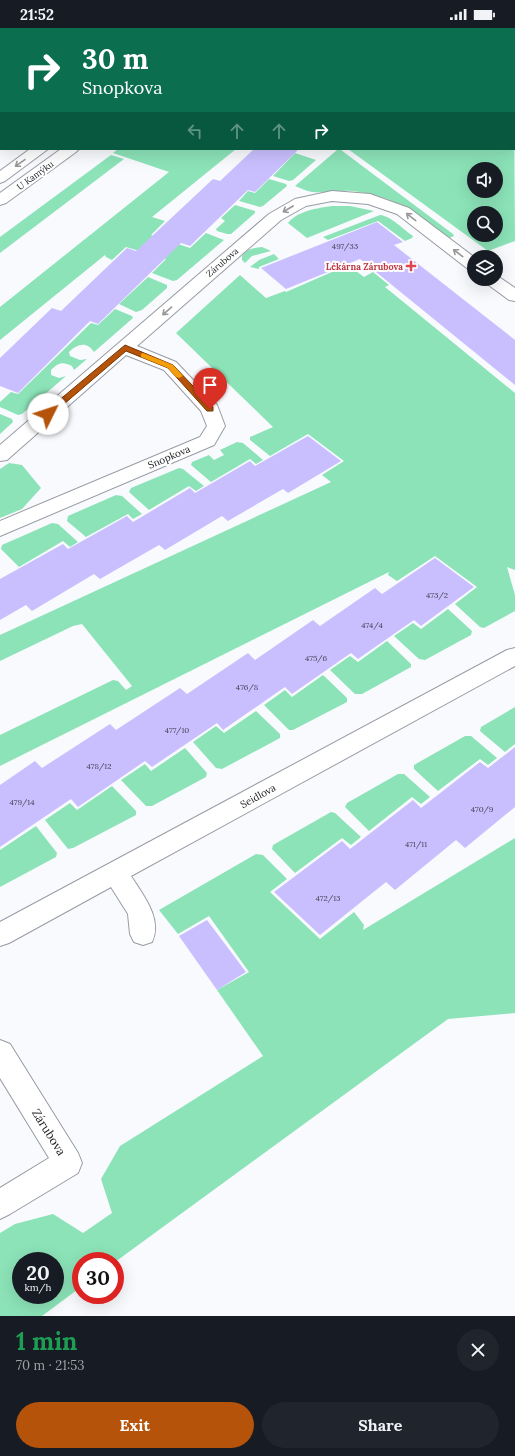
<!DOCTYPE html>
<meta charset="utf-8">
<style>
:root{--surface:#171b24;--page:#20242c;--text:#f1f3f6;--muted:#9ea1a6;--accent:#b45309}
body{margin:0;font-family:Lora,serif;background:var(--page);color:var(--text);height:100vh;display:flex;flex-direction:column;font-size:15px;white-space:nowrap}
*{box-sizing:border-box;margin:0}
p{font-size:13px;color:var(--muted)}
.icon{flex:none;width:22px;height:22px;fill:none;stroke:currentColor;stroke-width:2;stroke-linecap:round;stroke-linejoin:round}
.map{position:relative;height:1288px;overflow:hidden}
.details{display:flex;flex-direction:column;background:var(--surface);flex:1}
.details>*{flex:none}
.top-card{position:absolute;left:0px;top:0px;width:515px;height:122px;box-shadow:0 4px 16px #0002;background:#0b6e4f;color:#fff;overflow:hidden}
.tools{position:absolute;left:467px;top:134px;display:grid;gap:8px}
.tools a{display:grid;place-items:center;width:36px;height:36px;border-radius:50%;background:var(--surface);box-shadow:0 4px 16px #0002;font-size:20px}
.speed{position:absolute;left:12px;top:1224px;display:flex;gap:8px;font-size:20px;font-weight:700;text-align:center}
.speed>*{display:grid;place-content:center;width:52px;height:52px;border-radius:50%;background:var(--surface);box-shadow:0 4px 16px #0002;line-height:1}
.speed small{font-size:10px;font-weight:400}
.speed .limit{border:6px solid #d22;background:#fff;color:#111}
.pin{position:absolute;display:grid;place-items:center;width:34px;height:34px;color:#fff;margin:-41px -17px;border-radius:50% 50% 50% 0;rotate:-45deg;box-shadow:0 0 4px #0007}
.pin .icon{rotate:45deg}
.me{position:absolute;width:44px;margin:-22px;rotate:49deg;stroke-linejoin:round;filter:drop-shadow(0 0 3px #0008)}
.turn{display:flex;align-items:center;gap:14px;height:84px;padding:0 16px;font-size:18px}
.turn .icon{width:52px;height:52px;stroke-width:2.5}
.turn b{display:block;font-size:28px;line-height:34px}
.lanes{display:flex;align-items:center;height:38px;padding:0 16px;background:#0003;justify-content:center;gap:20px;direction:ltr}
.lanes .off{opacity:.35}
.round{display:grid;place-items:center;flex:none;width:42px;height:42px;border-radius:21px;background:var(--page)}
.overview{display:flex;align-items:center;justify-content:space-between;height:68px;padding:0 16px}
h1{font-size:24px;font-weight:800;line-height:30px;color:#1e9e55}
.primary-button{display:flex;gap:8px;margin-top:auto;padding:8px 16px}
.primary-button a{flex:1;height:46px;border-radius:24px;background:var(--accent);color:#fff;font-size:16px;font-weight:800;line-height:46px;text-align:center}
.primary-button a+a{background:var(--page);color:var(--text)}
.status{display:flex;justify-content:space-between;align-items:center;height:28px;padding:0 20px;background:var(--surface);direction:ltr}
.status svg{height:11px;fill:currentColor}
.map>svg:first-child{display:block}
</style>
<div class="status"><b>21:52</b><svg viewBox="0 0 49 12"><path d="M0 12V9h3v3zM5 12V6h3v6zM10 12V3h3v9zM15 12V0h3v12zM26 1h20v11H26zM47 4h2v5h-2z"/></svg></div>
<div class="map">
<svg width="515" height="1288" viewBox="0 0 515 1288">
<rect width="100%" height="100%" fill="#f8fafe"/>
<g fill="#8ce3b8" fill-rule="evenodd">
<path d="M514,78L515,213L488,223L348,121H514ZM474,141H496V163H474ZM474,185H496V207H474Z"/>
<polygon points="118,121 236,121 152,189 165,193 151,207 190,220 206,205 224,212 177,252 173,253 152,245 166,231 126,219 112,232 106,229 105,227 0,312 0,279 169,144 113,125"/>
<path d="M337,122H341L453,206L454,208L449,210C415,185 396,168 352,163C339,162 325,165 312,164C306,163 301,160 295,158Z"/>
<polygon points="295,125 316,132 293,152 289,153 273,148"/>
<polygon points="111,127 124,131 0,225 0,209"/>
<polygon points="269,151 286,156 287,158 263,178 260,179 239,173 248,163 255,165"/>
<polygon points="235,177 255,183 255,185 231,206 227,206 217,203 216,201 225,193 221,190"/>
<path d="M332,178H350L374,183L307,210L288,195C297,183 318,180 332,178Z"/>
<path d="M380,187C391,188 404,202 413,208L412,210L405,213L378,193L328,212L323,209Z"/>
<path d="M262,219L271,223L252,228L245,235L242,232V228C247,221 253,220 262,219Z"/>
<polygon points="274,226 279,231 259,239 259,241 250,239 259,232"/>
<polygon points="348,237 364,249 373,244 389,257 385,259 515,365 515,542 507,539 515,567 515,583 484,600 480,599 455,576 477,559 435,528 397,553 388,547 389,544 0,738 0,707 113,652 118,653 126,662 132,658 82,596 73,598 0,633 0,607 331,454 322,447 344,433 308,406 270,428 250,412 250,409 273,399 176,305 240,247 266,270 285,263 286,264"/>
<polygon points="148,249 167,257 167,260 142,282 136,284 119,276"/>
<path d="M115,281L132,288L133,290L94,324C87,313 77,316 69,324L70,328L80,332L87,331L74,342L72,338C62,333 58,335 51,342V347L59,350L66,348L22,386L18,387L0,379V374L11,364L18,366L91,295L98,297Z"/>
<polygon points="0,386 12,391 13,394 0,406"/>
<polygon points="237,414 243,415 263,432 256,436 250,431 211,454 191,437 192,434 209,427 214,432 224,427 220,422"/>
<polygon points="9,435 22,437 41,460 22,481 0,490 0,441"/>
<polygon points="179,440 183,441 204,458 196,463 189,458 149,482 129,464 131,460"/>
<polygon points="116,467 122,468 142,486 133,491 128,486 86,509 67,493 68,488"/>
<polygon points="52,495 58,496 78,514 70,519 63,513 19,539 1,521 2,517"/>
<polygon points="448,581 472,603 471,607 425,632 419,631 394,608 413,595 421,601"/>
<polygon points="387,613 411,636 411,639 362,666 355,666 330,642 350,628 358,634"/>
<polygon points="323,647 347,670 347,674 293,702 289,702 264,677 285,662 292,669"/>
<polygon points="515,679 515,716 505,724 480,703 481,699"/>
<polygon points="256,683 280,706 280,710 222,741 216,740 193,714 216,698 224,705"/>
<polygon points="465,708 471,708 497,730 488,737 480,731 438,763 414,741 414,737"/>
<polygon points="185,720 207,745 206,749 152,778 146,778 121,752 145,736 151,743"/>
<polygon points="398,746 404,746 430,769 421,776 412,769 369,803 345,779 347,775"/>
<polygon points="112,758 136,783 136,787 73,820 68,821 45,792 70,775 77,782"/>
<polygon points="331,784 335,785 361,809 351,817 342,810 295,845 272,821 273,817"/>
<polygon points="36,798 57,825 56,829 0,859 0,822"/>
<path d="M515,810V985L448,991L115,1234V1233H81V1259L42,1288H0V1205L15,1196L53,1186L83,1205L112,1185L101,1151L120,1118L263,1028L217,962L249,944L209,888L178,906L159,882L256,826L263,827L287,851L270,864L320,911L354,884L364,897L363,902ZM21,1233H55V1267H21Z"/>
</g>
<g fill="#c9bffe">
<polygon points="254,121 299,121 255,164 248,162 190,218 181,215 98,296 90,293 18,365 0,358 0,330 52,280 61,283 127,220 136,223 213,151 220,153"/>
<polygon points="377,194 403,214 394,217 515,312 515,357 360,231 286,261 261,240"/>
<polygon points="308,408 341,433 288,465 283,461 228,493 222,488 165,522 159,517 100,551 94,546 32,583 26,577 0,592 0,551 63,516 68,521 127,488 133,494 190,460 195,465 250,433 255,438"/>
<polygon points="435,530 474,559 421,598 414,592 358,631 351,625 292,666 285,659 223,702 217,695 152,739 145,733 78,779 71,771 0,819 0,757 35,733 42,740 110,696 116,702 180,660 187,666 248,625 255,632 313,592 320,598 375,560 382,566"/>
<polygon points="515,719 515,779 465,820 456,812 395,862 386,854 320,907 274,864 342,813 350,821 413,772 421,780 480,734 488,740"/>
<polygon points="207,892 246,944 217,962 179,908"/>
</g>
<g fill="none" stroke-linecap="round" stroke-linejoin="round">
<defs>
<g id="minor">
<polygon points="202,0 217,0 201,1"/>
<polygon points="231,0 245,0 230,1"/>
<polygon points="455,0 470,0 471,1 456,1"/>
<rect x="514" y="67" width="1" height="9"/>
<polygon points="30,121 48,121 5,153 0,155 0,143"/>
<polygon points="61,121 79,121 76,124 6,175 0,177 0,165"/>
<polygon points="332,163 370,166 409,180 474,229 474,242 468,241 397,186 368,176 332,173 306,178 281,192 137,318 176,334 217,377 225,398 214,417 0,508 0,493 200,409 207,398 201,383 164,342 126,327 7,432 0,433 0,417 269,186 295,171"/>
<polygon points="496,247 515,260 515,273 509,272 486,255 484,251 496,251"/>
<path d="M515,620V638L131,848C143,867 163,891 152,914L143,917L134,914L130,906L128,886L111,859L9,915L0,918V894L507,622Z"/>
<polygon points="0,1012 10,1016 78,1125 82,1135 78,1145 10,1186 0,1191 0,1160 49,1130 0,1050"/>
</g>
</defs>
<use href="#minor" stroke="#979ca3" stroke-width="2"/>
<use href="#minor" fill="#fff" fill-rule="evenodd"/>
</g>
<defs><path id="oneway-shaft" d="M-6 0H5M1.5-3L5.5 0L1.5 3" fill="none" stroke-width="1.6" stroke-linecap="round" stroke-linejoin="round"/></defs>
<g stroke="#98989a">
<use href="#oneway-shaft" transform="translate(20 135) rotate(145)"/>
<use href="#oneway-shaft" transform="translate(288 181) rotate(150)"/>
<use href="#oneway-shaft" transform="translate(411 189) rotate(-142)"/>
<use href="#oneway-shaft" transform="translate(458 225) rotate(-143)"/>
<use href="#oneway-shaft" transform="translate(167 283) rotate(139)"/>
</g>
<polygon fill="#b45309" stroke="#753606" points="125,317 173,337 213,379 213,383 207,383 168,340 126,323 50,388 45,388 45,384"/>
<polygon fill="#f59e0b" points="143,325 173,337 183,348 179,350 176,349 168,340 141,329 141,326"/>
<path fill="#e0444e" stroke="#fff" stroke-width="1.5" d="M409 232h4v4h4v4h-4v4h-4v-4h-4v-4h4z"/>
<g text-anchor="middle" dominant-baseline="central" stroke-width="4" stroke-linejoin="round" paint-order="stroke">
<g font-size="8" fill="#454456">
<text x="345" y="218">497/33</text>
<text x="437" y="567">473/2</text>
<text x="372" y="597">474/4</text>
<text x="316" y="630">475/6</text>
<text x="247" y="659">476/8</text>
<text x="177" y="702">477/10</text>
<text x="99" y="738">478/12</text>
<text x="22" y="774">479/14</text>
<text x="482" y="781">470/9</text>
<text x="416" y="816">471/11</text>
<text x="328" y="870">472/13</text>
</g>
<g font-size="9" fill="#191b1e" stroke="#fff">
<text transform="translate(35 147) rotate(-36)">U Kamýku</text>
<text transform="translate(222 234) rotate(-41)">Zárubova</text>
</g>
<g font-size="9" font-weight="bold" fill="#be3a42" stroke="#fff" text-anchor="end">
<text x="403" y="238">Lékárna Zárubova</text>
</g>
<g font-size="10" fill="#191b1e" stroke="#fff">
<text transform="translate(169 429) rotate(-23)">Snopkova</text>
<text transform="translate(258 768) rotate(-29)">Seidlova</text>
</g>
<g font-size="12" fill="#191b1e" stroke="#fff">
<text transform="translate(49 1104) rotate(58)">Zárubova</text>
</g>
</g>
</svg>
<div class="tools">
<a><svg class="icon" aria-label="sound" viewBox="0 0 24 24"><path d="M4 9h4l5-4v14l-5-4H4zM17 9q2 3 0 6"/></svg></a>
<a><svg class="icon" aria-label="search" viewBox="0 0 24 24"><circle cx="10" cy="10" r="6"/><path d="M15 15l6 6"/></svg></a>
<a><svg class="icon" aria-label="layers" viewBox="0 0 24 24"><path d="M12 4l9 5-9 5-9-5zM3 14l9 5 9-5"/></svg></a>
</div>
<div class="speed"><div>20<small>km/h</small></div><div class="limit">30</div></div>
<div class="pin" style="left:210px;top:381px;background:#d93025"><svg class="icon" aria-label="arrive" viewBox="0 0 24 24"><path d="M6 21V4h12l-3 4 3 4H6"/></svg></div>
<svg class="me" style="left:48px;top:386px" viewBox="-20 -20 40 40"><circle r="19" fill="#fff"/><path d="M0-13L10 11 0 6-10 11z" fill="#b45309"/></svg>
<div class="top-card">
<div class="turn"><svg class="icon" aria-label="right" viewBox="0 0 24 24"><path d="M7 20v-9h11M14 6l5 5-5 5"/></svg><div><b>30 m</b>Snopkova</div></div>
<div class="lanes"><svg class="icon off" aria-label="left" viewBox="0 0 24 24"><path d="M17 20v-9H6M10 6l-5 5 5 5"/></svg><svg class="icon off" aria-label="ahead" viewBox="0 0 24 24"><path d="M12 20V5M6 11l6-6 6 6"/></svg><svg class="icon off" aria-label="ahead" viewBox="0 0 24 24"><path d="M12 20V5M6 11l6-6 6 6"/></svg><svg class="icon" aria-label="right" viewBox="0 0 24 24"><path d="M7 20v-9h11M14 6l5 5-5 5"/></svg></div>
</div>
</div>
<section class="details">
<div class="overview"><div><h1>1 min</h1><p>70 m · 21:53</p></div><a class="round"><svg class="icon" aria-label="close" viewBox="0 0 24 24"><path d="M6 6l12 12M18 6L6 18"/></svg></a></div>
<div class="primary-button"><a>Exit</a><a>Share</a></div>
</section>
